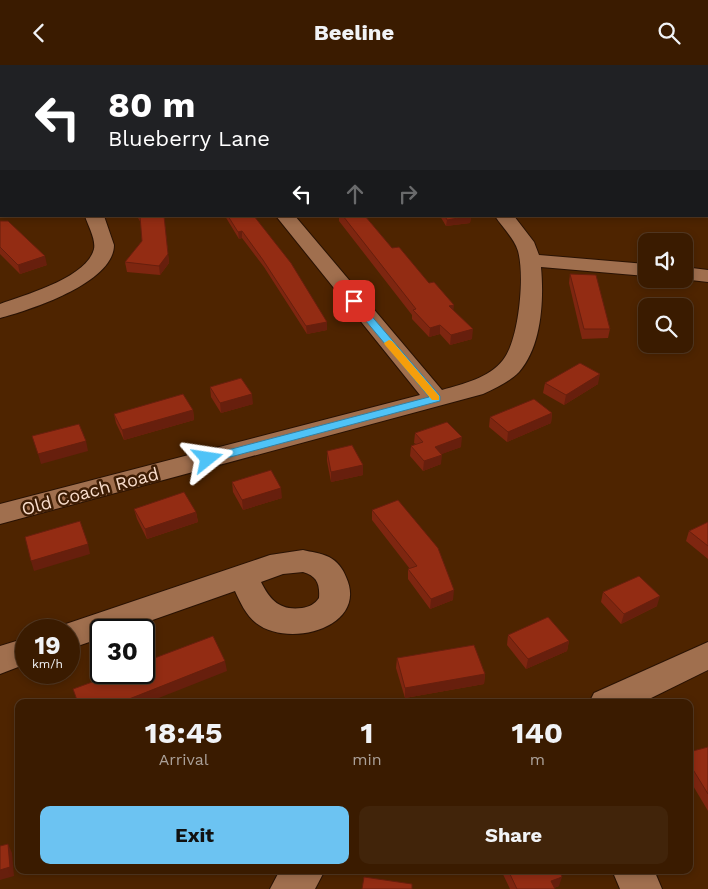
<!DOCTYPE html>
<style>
:root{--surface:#3a1b00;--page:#41240a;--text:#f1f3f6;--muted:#aba199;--line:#543922;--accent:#6cc3f2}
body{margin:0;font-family:"Work Sans",sans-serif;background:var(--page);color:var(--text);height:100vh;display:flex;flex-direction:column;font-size:19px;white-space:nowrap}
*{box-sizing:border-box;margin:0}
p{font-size:16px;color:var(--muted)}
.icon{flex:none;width:28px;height:28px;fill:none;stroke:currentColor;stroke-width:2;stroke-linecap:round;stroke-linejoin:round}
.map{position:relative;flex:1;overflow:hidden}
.side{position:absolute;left:15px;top:634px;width:678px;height:175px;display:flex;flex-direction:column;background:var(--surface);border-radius:10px;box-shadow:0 2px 8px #0003,0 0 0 1px var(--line)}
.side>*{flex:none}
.hud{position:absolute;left:0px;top:0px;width:709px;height:152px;box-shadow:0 2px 8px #0003,0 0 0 1px var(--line);background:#202124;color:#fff;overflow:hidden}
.buttons{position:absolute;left:638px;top:168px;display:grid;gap:10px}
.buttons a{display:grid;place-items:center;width:55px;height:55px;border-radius:10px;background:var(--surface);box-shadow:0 2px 8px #0003,0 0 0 1px var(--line);font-size:25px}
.speed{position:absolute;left:15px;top:554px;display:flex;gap:10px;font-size:25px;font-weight:700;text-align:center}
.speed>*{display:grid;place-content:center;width:65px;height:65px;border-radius:50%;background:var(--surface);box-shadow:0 2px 8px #0003,0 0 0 1px var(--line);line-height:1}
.speed small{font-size:12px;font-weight:400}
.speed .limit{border:2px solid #111;border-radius:8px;background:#fff;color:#111}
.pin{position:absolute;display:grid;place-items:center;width:42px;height:42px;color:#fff;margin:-21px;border-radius:10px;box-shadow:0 2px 8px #0006}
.me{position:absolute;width:55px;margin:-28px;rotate:75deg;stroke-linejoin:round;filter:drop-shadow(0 0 4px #0008)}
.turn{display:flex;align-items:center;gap:18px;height:105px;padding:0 25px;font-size:22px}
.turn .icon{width:65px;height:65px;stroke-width:2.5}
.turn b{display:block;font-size:35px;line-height:42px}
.lanes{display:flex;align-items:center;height:48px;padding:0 25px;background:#0003;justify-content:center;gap:25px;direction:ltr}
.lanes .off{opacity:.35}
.eta{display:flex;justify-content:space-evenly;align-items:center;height:85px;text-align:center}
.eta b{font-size:30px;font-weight:700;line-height:35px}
.cta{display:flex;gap:10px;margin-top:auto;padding:10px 25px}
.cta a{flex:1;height:58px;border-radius:10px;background:var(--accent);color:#111;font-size:20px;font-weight:700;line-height:58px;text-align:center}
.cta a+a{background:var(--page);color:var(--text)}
header{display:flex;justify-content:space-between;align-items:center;height:65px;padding:0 25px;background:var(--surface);font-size:22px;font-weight:700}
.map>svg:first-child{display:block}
</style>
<header><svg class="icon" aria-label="back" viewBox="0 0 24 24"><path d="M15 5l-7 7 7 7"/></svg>Beeline<svg class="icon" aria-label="search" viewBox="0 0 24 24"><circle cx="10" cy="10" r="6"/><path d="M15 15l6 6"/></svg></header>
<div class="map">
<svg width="708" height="824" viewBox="0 0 708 824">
<rect width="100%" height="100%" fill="#4e2400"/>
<polygon fill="#5c6324" points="83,0 527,0 531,1 84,1"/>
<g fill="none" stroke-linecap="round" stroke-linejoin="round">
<defs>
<g id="minor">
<polygon points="597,0 615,0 615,1 598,1"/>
<rect x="0" y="117" width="1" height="10"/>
<polygon points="1,138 1,150 0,151 0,139"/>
<path d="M85,151H104L114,180C114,218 30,245 0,253V239C24,230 87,213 94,184C96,174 88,161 85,151Z"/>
<path d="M276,151H295L442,325C463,319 489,313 503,295C519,275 525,211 518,186C514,173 502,162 495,151H514L534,177L539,190L646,199V211L541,202C544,234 542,281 519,307C509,317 496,323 483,329L0,459V439L420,330Z"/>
<polygon points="684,202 708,205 708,217 682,214 684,214"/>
<path d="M303,485C311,487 321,488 329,492C337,496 343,504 346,512C369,562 289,584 256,558C246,550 240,537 235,526L124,565H101V573L69,584V565H56L57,562L270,490ZM303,507C317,511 320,519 319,533C315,539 309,542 302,543C280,546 270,535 261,517L283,509Z"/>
<polygon points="26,573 26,599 0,609 0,581"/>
<polygon points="708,577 708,605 641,638 589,638 594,628"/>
<polygon points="280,805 325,805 315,824 270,824"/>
<polygon points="612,805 654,805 662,824 620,824"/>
</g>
</defs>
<use href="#minor" stroke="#291203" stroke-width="2"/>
<use href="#minor" fill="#a06f4e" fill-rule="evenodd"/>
</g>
<g fill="#7e2610">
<polygon points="137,151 164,151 169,198 160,210 127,207 125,197 142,176 141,158"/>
<polygon points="225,151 254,151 327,257 327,265 307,269 264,202 242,173 239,174"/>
<polygon points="339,151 365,151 392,183 453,245 472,274 450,280 440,269 429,272 412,254 412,250 339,156"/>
<polygon points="440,151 471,151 470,158 446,161"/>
<polygon points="0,156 47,200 20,209 0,189"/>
<polygon points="570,209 610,264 608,273 582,274 569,218"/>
<polygon points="545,318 598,319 564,340 543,328"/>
<polygon points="210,322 253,339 221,348 211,332"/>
<polygon points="193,345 194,355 124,375 116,358 114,349"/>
<polygon points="552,348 551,358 507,377 489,362 490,352"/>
<polygon points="415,368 461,382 441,389 441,399 423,406 410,391 411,381 416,379 414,378"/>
<polygon points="327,386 363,410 331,417 327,396"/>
<polygon points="232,417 282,433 243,445 233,427"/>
<polygon points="134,444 196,447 198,457 147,474 137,454"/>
<polygon points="372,445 453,535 430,544 408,514 408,504 410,504 372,455"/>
<polygon points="708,457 708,494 686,476 689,466"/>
<polygon points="603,527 657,541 621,559 601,537"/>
<polygon points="508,570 569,576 567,586 526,604 507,580"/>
<polygon points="397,593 485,609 484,619 405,633 396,603"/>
<polygon points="708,682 708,746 689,714 689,687"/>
<polygon points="501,805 559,805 559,821 554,823 555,824 510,824"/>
</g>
<g fill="#671f0d">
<polygon points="164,151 169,198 160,210 159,201"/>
<polygon points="471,151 470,158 446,161 447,155"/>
<polygon points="242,166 242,173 239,174 238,167"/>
<polygon points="45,191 47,200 20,209 18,200"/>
<polygon points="454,240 453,249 449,241"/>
<polygon points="327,257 327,265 307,269 306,261"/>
<polygon points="440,260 440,269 429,272 430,263"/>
<polygon points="473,264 472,274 450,280 451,270"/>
<polygon points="600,309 598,319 564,340 566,330"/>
<polygon points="252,329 253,339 221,348 220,338"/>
<polygon points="193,345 194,355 124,375 122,365"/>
<polygon points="552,348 551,358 507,377 508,367"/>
<polygon points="462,372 461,382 434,392 435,382"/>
<polygon points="86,376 88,386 41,399 38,389"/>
<polygon points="442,390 441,399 423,406 424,396"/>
<polygon points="363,400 363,410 331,417 331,407"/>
<polygon points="281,423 282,433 243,445 242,435"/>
<polygon points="196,447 198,457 147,474 145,464"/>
<polygon points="88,479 90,489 34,506 31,496"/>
<polygon points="454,525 453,535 430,544 431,534"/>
<polygon points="660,531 657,541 621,559 624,549"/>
<polygon points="569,576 567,586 526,604 528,594"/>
<polygon points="225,596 227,606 146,638 119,638"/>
<polygon points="485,609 484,619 405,633 405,623"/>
<polygon points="8,779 12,788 14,811 0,815 0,805"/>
<polygon points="562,812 559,821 550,824 551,816"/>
</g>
<g fill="#932c13" stroke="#671f0d">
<polygon points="23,0 41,0 41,1 22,1"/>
<polygon points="681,0 708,0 708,15 708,1 680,1"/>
<polygon points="140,151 164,151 168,189 159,201 125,197 142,176"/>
<polygon points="228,151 254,151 291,198 327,257 306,261 263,195 242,166 238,167"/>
<polygon points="343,151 365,151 392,183 399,182 429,218 434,217 454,240 449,241 473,264 451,270 440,260 430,263 413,245 416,244"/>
<polygon points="445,151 469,151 447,155"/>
<polygon points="0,156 8,156 45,191 18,200 0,182"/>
<polygon points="570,209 596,210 610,264 584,264"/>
<polygon points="580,298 600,309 566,330 545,318"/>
<polygon points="241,313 252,329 220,338 210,322"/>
<polygon points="183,329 193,345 122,365 114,349"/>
<polygon points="534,334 552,348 508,367 490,352"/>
<polygon points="447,357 462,372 435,382 442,390 424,396 411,381 423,377 415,368"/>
<polygon points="79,359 86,376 38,389 32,371"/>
<polygon points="352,380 363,400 331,407 327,386"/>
<polygon points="271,405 281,423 242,435 232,417"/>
<polygon points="184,427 196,447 145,464 134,444"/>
<polygon points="398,435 438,483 454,525 431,534 408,504 417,501 372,445"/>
<polygon points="80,456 88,479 31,496 25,472"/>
<polygon points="708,457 708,481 689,466"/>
<polygon points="639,511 660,531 624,549 603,527"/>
<polygon points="548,552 569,576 528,594 508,570"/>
<polygon points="213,571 225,596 119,638 78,638 73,624 117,608 144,608 144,597"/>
<polygon points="474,580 485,609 405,623 397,593"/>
<polygon points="335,635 337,638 329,638"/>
<polygon points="708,682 708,729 689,698 689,687"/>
<polygon points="8,779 10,802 0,805 0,781"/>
<polygon points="508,805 559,805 562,812 551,816 555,824 517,824"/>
<polygon points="364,812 412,819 412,824 362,824"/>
</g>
<polygon fill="#4fc3f7" stroke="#337fa1" points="351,234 357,234 440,331 440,336 208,398 205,397 205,391 429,332 351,238"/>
<polygon fill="#f59e0b" points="389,275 392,276 439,331 439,335 432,335 385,280 384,278"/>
<g text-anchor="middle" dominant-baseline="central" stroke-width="5" stroke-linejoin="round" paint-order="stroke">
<g font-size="18" fill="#f9ddcc" stroke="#3e1d04">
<text transform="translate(90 426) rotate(-15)">Old Coach Road</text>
</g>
</g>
</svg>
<div class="buttons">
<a><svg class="icon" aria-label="sound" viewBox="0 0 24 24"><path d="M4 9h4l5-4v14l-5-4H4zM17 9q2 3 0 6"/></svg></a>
<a><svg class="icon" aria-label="search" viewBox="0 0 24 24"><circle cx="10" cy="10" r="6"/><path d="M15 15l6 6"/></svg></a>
</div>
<div class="speed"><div>19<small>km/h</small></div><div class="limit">30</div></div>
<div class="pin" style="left:354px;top:236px;background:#d93025"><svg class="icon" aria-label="arrive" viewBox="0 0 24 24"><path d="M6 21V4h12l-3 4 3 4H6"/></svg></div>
<svg class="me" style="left:208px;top:394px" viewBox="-20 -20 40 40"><path d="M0-17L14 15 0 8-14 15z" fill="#4fc3f7" stroke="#fff" stroke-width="4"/></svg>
<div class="hud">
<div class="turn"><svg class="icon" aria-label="left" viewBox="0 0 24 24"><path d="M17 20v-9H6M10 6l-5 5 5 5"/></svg><div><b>80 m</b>Blueberry Lane</div></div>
<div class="lanes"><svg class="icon" aria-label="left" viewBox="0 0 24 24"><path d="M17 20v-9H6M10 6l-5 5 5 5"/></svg><svg class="icon off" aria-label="ahead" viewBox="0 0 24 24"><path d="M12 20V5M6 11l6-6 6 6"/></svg><svg class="icon off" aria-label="right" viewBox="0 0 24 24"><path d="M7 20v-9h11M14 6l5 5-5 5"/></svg></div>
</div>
<section class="side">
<div class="eta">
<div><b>18:45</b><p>Arrival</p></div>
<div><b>1</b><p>min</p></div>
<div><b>140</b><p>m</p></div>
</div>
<div class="cta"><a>Exit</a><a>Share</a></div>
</section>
</div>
